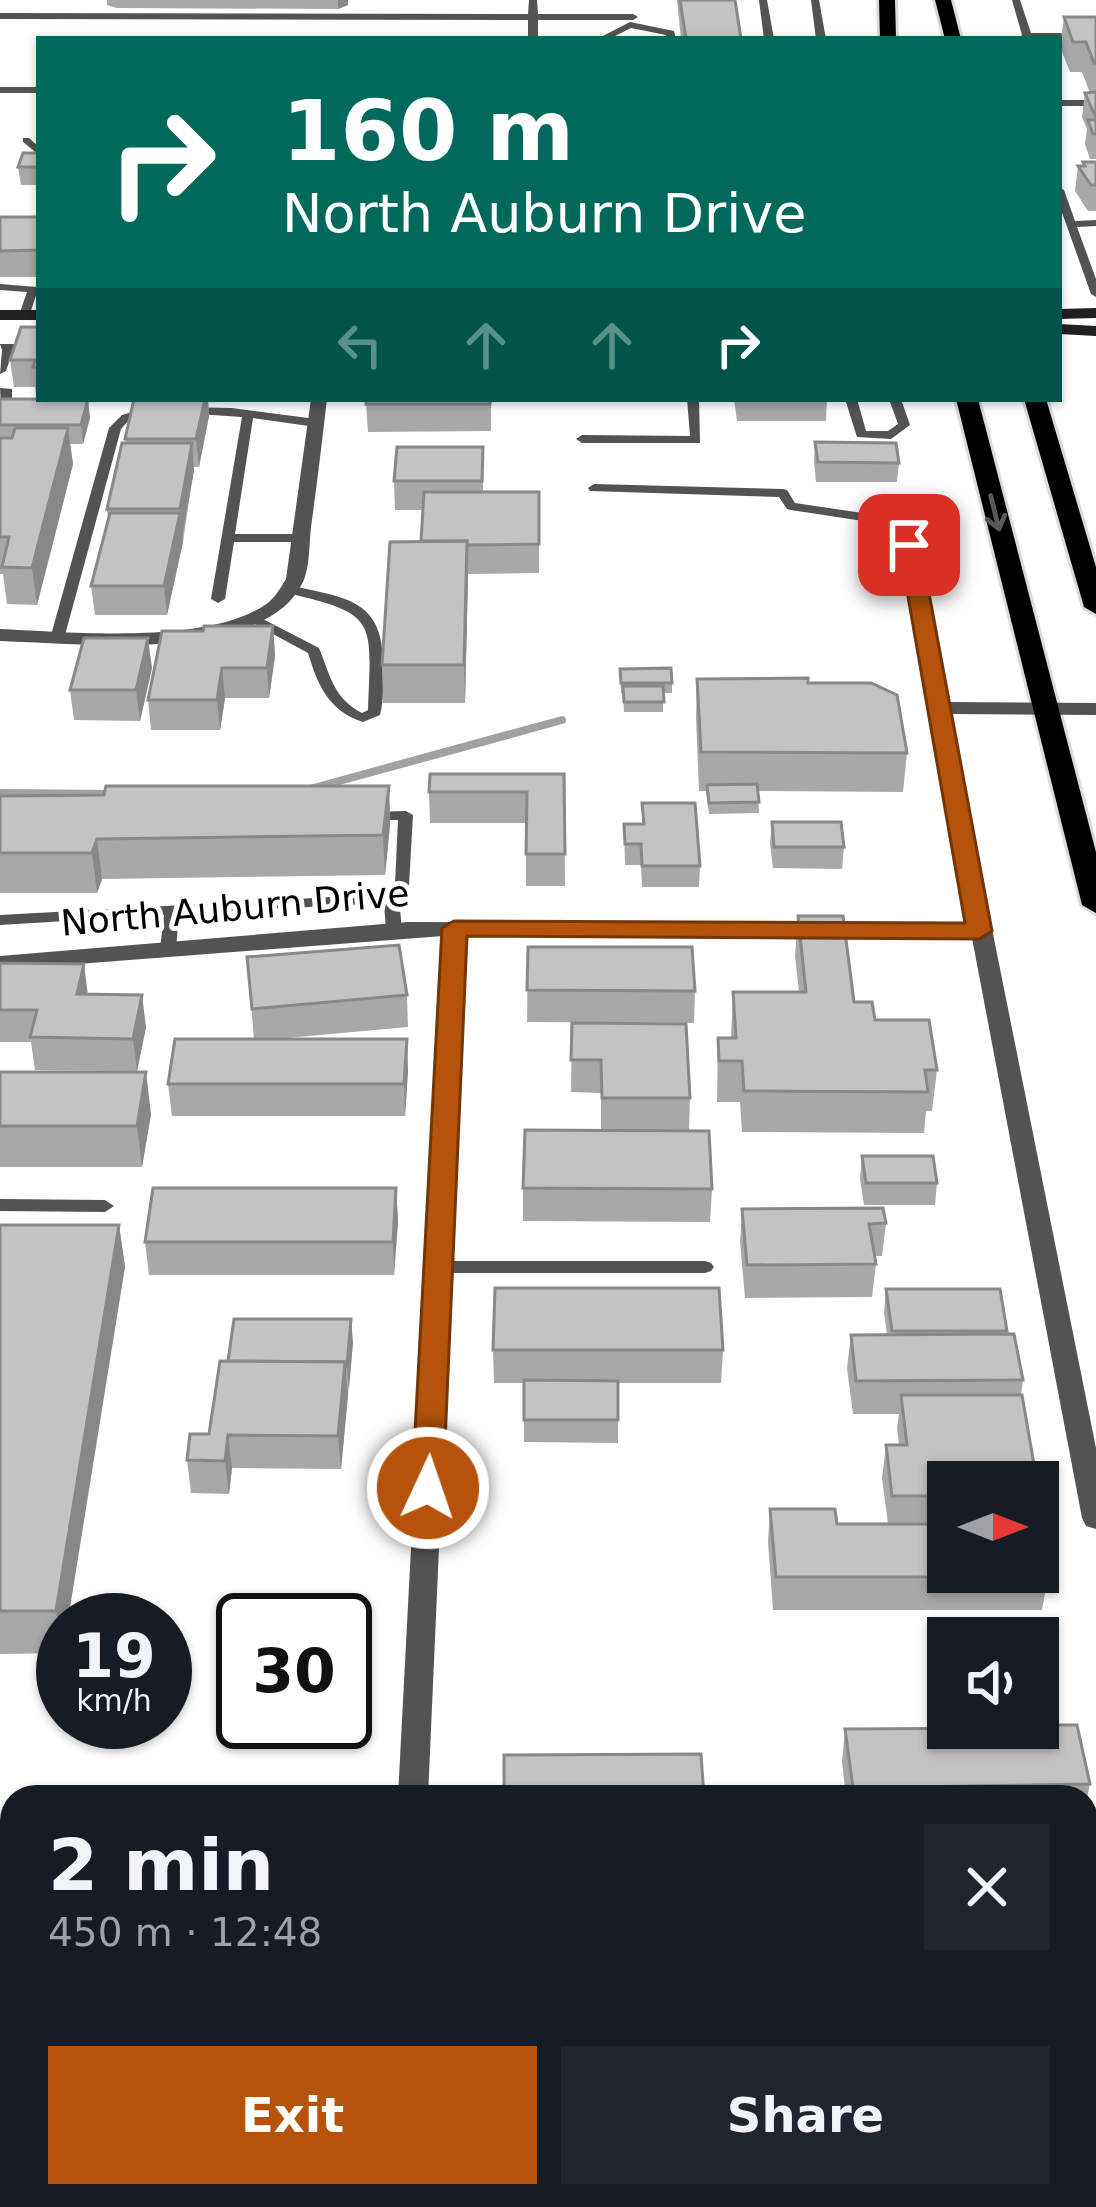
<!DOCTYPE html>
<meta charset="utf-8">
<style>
:root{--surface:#171b24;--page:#20242c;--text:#f1f3f6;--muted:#9ea1a6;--accent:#b45309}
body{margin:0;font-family:"DejaVu Sans",sans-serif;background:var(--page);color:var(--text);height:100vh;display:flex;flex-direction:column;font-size:45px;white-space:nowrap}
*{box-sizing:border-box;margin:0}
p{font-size:39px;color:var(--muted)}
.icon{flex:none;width:66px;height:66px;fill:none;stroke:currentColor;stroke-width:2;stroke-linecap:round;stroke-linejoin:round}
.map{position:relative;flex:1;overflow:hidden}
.drawer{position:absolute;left:0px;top:1785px;width:1098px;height:423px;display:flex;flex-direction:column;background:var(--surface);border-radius:36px 36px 0 0;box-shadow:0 3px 9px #0004}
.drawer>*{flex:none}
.hud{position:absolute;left:36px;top:36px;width:1026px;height:366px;border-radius:0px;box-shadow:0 3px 9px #0004;background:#00695c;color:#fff;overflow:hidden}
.needle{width:78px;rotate:90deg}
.tools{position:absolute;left:927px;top:1461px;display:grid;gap:24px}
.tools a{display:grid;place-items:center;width:132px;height:132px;border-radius:0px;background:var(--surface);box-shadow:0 3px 9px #0004;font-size:60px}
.speed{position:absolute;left:36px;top:1593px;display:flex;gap:24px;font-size:60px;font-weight:700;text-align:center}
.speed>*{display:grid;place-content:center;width:156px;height:156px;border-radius:50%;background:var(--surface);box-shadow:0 3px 9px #0004;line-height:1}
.speed small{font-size:30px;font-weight:400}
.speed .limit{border:6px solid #111;border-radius:18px;background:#fff;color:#111}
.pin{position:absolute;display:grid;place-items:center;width:102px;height:102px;color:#fff;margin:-51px;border-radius:24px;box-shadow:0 6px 18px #0006}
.me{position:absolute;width:132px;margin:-66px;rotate:3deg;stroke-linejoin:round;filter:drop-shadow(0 0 9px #0008)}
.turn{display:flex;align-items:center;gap:42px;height:252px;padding:0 48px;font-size:54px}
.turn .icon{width:156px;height:156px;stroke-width:2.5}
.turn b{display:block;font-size:84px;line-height:102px}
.lanes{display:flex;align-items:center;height:114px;padding:0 48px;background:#0003;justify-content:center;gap:60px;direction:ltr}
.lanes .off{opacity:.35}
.round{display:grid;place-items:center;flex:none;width:126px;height:126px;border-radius:0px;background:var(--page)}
.summary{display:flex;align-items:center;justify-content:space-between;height:204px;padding:0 48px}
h1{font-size:72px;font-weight:800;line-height:90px}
.primary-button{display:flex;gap:24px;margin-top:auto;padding:24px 48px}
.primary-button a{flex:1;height:138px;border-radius:0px;background:var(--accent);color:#fff;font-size:48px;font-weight:800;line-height:138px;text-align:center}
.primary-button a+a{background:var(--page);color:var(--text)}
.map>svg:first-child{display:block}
</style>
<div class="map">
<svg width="1096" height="2207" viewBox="0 0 1096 2207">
<rect width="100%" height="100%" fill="#fff"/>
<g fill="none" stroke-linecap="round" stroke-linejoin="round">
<g stroke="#a1a1a1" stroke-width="8">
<polyline points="310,789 562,720"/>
<polyline points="0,793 118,794"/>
</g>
<defs>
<g id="primary">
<polygon points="879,0 895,0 896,39 880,39"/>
<polygon points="935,0 951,0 961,39 945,39"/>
<polygon points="956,399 978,399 1096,852 1096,913 1082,905"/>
<polygon points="1024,399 1046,399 1096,567 1096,614 1084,607"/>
</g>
</defs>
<use href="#primary" stroke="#dbdbdb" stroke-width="6"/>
<g fill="#535353" fill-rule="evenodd">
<polygon points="529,0 537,0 538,14 633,14 638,17 633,20 538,20 538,39 528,39 528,20 0,19 0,13 528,14"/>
<polygon points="759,0 767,0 774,39 764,39"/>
<polygon points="811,0 819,0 826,39 816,39"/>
<polygon points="1012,0 1020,0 1031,33 1096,33 1096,39 1018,39 1022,35"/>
<polygon points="630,22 674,31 676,39 666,39 666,35 631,28 609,39 597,39"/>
<rect x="0" y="87" width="39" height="6"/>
<rect x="1059" y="100" width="37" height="6"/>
<polygon points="23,138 29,138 39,147 39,155 23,142"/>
<polygon points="1059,187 1064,190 1075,221 1096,220 1096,226 1077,227 1096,279 1096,297 1091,294 1059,204"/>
<polygon points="0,284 37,287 38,289 29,317 19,315 27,292 0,290"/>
<polygon points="0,344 39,344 39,350 13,350 6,371 0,374 2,350"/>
<polygon points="0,388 12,389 12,400 21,400 27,404 21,408 1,406"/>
<polygon points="687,399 699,399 700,443 582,443 576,439 582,435 690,436"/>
<polygon points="845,399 857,399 866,431 888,431 898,424 889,399 901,399 910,425 891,439 857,437"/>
<polygon points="148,407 154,411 152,413 130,419 121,429 65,635 63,638 53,638 51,635 109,428 122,415"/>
<polygon points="186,407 232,408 316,419 322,423 316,427 253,418 235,534 301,534 307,538 301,542 234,542 225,599 218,603 211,599 242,417 182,413 180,411"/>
<polygon points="594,484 783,489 787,490 795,503 876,515 882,519 876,523 791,510 787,509 779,497 590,491 588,488"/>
<path d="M292,586C346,598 384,599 383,666C383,682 384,700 380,715L363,722C329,711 318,686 308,653L247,620L254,616L259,617L319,648C330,675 334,699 362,713L368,710C371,621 379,614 287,593L286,590Z"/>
<polygon points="406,811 413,815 409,885 399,899 402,930 399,933 394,935 386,930 384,903 179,914 176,949 168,954 160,949 164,915 0,925 0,915 387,894 395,884 398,820 368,820 361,816 368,812"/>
<polygon points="0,1199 105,1200 114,1206 105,1212 0,1211"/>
<polygon points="438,1261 705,1261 711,1263 714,1267 711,1271 705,1273 438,1273 432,1271 429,1267 432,1263"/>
<rect x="1086" y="1978" width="10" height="20"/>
<polygon points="836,2196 860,2196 861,2207 837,2207"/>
</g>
<g fill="#535353" fill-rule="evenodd">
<path d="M311,399H327C322,442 317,484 311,527C309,544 310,567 303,582C264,665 76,643 0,641V629C70,632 212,646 269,602C276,596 281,587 286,579Z"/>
<polygon points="876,514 918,545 947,702 1096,703 1096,715 949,714 1096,1448 1096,1529 1086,1526 1082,1518 972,938 466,936 428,1797 398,1797 443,936 0,970 0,956 408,922 969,924 900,547 870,523 867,519"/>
<rect x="0" y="1849" width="12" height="26"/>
<polygon points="385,2196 419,2196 424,2207 388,2207"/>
</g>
<g fill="#202020" fill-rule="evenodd">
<polygon points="1096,308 1096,318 1059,319 1059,309"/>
<rect x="0" y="310" width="39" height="10"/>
<polygon points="1059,324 1096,326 1096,336 1059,334"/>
</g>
<use href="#primary" fill="#000" fill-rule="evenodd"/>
</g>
<g fill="#a8a8a8">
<polygon points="107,0 348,0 348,5 338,9 116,8 107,5"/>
<polygon points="677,0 735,0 741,39 681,39"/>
<polygon points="1064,17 1096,17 1096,159 1090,159 1085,144 1087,129 1082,117 1085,93 1090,93 1082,72 1070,72 1060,47"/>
<polygon points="39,153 39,185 21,185 18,167"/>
<polygon points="1083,162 1096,162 1096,211 1088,211 1075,191 1078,166 1083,166"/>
<rect x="0" y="217" width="39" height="60"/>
<polygon points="39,327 39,394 36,394 35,387 14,387 10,360"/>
<polygon points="0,399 90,418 83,444 70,444 73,464 37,605 7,604 3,574 0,574"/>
<polygon points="134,399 271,399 271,401 208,401 209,416 199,467 194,467 183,542 167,615 95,615 91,586 108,518 107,509 125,443"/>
<polygon points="491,399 491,431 368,432 366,404"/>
<polygon points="734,399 827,399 826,421 737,421"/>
<polygon points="815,442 899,463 897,482 816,482 814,461"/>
<polygon points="483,447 483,492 539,492 539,573 468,574 465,703 383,703 382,665 421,541 423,510 395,510 394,481"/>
<polygon points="273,626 275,656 269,698 225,698 220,730 151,730 148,700 203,631"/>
<polygon points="152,668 140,721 74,720 70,690"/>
<polygon points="620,669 672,683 672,693 663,693 663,712 624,712 623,693 621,693"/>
<polygon points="697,679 808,683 907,753 903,792 758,791 759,813 709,814 706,791 699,791 696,717"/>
<polygon points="564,774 565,886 526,886 526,823 430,823 429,792"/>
<polygon points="389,786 390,825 385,875 102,879 97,893 0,893 0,796 104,795"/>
<polygon points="642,803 700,866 699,887 642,887 641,865 625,865 624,824 642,824"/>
<polygon points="772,822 844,847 842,869 773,868 770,843"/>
<polygon points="798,916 854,1002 937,1070 932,1111 926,1111 924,1133 742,1132 740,1102 717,1102 718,1038 731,1038 733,992 799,992 795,956"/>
<polygon points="528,947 695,991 694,1023 527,1022"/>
<polygon points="247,957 407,995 408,1027 276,1039 408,1071 405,1116 172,1116 168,1084 254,1039"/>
<polygon points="0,963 88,994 146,1027 137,1071 35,1070 31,1042 0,1042"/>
<polygon points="572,1023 690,1098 689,1130 601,1130 601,1093 571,1092"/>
<polygon points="0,1072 151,1114 142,1167 0,1167"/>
<polygon points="862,1156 937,1183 935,1205 864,1205 860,1179"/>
<polygon points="396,1188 398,1221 394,1275 149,1275 145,1242"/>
<polygon points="523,1188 712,1189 710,1222 523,1221"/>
<polygon points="742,1209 886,1223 882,1256 874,1256 876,1264 872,1297 745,1298 740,1242"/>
<polygon points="0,1225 119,1225 125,1267 63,1620 63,1653 0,1654"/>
<polygon points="886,1289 1007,1331 1023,1380 1021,1395 948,1482 948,1572 1048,1577 1042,1610 773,1610 768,1542 770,1509 837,1524 888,1524 882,1478 886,1445 899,1445 897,1428 899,1414 853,1414 847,1368 851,1335 887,1335 884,1312"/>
<polygon points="353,1342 341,1469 232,1468 229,1494 191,1493 187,1460 209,1434 228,1361"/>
<polygon points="493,1350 723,1350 721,1383 618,1383 618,1443 524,1442 524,1383 494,1383"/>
<polygon points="845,1729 1090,1784 1086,1803 1086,1797 846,1797 842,1762"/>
<polygon points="12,2026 12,2111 0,2111 0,2027"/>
<polygon points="1086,2038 1096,2110 1096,2170 1086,2207 889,2207 888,2196 1086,2196"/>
</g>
<g fill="#888">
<polygon points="338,0 348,0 348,5 338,9"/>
<polygon points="88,399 90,418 83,444 81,425"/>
<polygon points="205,399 208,399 209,416 199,467 196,439"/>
<polygon points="68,428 73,464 37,605 32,568"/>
<polygon points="192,443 194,471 182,537 180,509"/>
<polygon points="180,513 183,542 167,615 164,586"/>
<polygon points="467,541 468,578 465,703 464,665"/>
<polygon points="273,626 275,656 269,698 267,668"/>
<polygon points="148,638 152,668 140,721 136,690"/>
<polygon points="222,668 225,698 220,730 217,700"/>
<polygon points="389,786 390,825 385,875 383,835"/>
<polygon points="97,839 102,879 97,893 92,853"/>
<polygon points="84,964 88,996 77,994"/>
<polygon points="142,995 146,1027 137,1071 133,1039"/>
<polygon points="407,1039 408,1071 405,1116 404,1084"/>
<polygon points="146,1072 151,1114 142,1167 137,1126"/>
<polygon points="396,1188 398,1221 394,1275 393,1242"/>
<polygon points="119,1225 125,1267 68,1620 63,1620 63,1653 56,1611"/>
<polygon points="351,1319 353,1342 349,1389 347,1366"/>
<polygon points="345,1362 348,1395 341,1469 338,1436"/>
<polygon points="228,1435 232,1468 229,1494 225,1461"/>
<polygon points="153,2196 163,2196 161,2207 152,2207"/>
</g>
<g fill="#c3c3c3" stroke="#888" stroke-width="3">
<polygon points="680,0 735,0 741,39 686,39"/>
<polygon points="1064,17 1096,17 1096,63 1094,63 1086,42 1073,42"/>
<polygon points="1096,92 1096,118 1085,93"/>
<polygon points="1088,120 1096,120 1096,134 1093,134"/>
<polygon points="23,153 39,153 39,167 18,167"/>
<polygon points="1083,162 1096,162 1096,185 1091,185 1078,166 1085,166"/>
<polygon points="0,217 39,217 39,250 0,251"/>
<polygon points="21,327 39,327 39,367 33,367 35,360 10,360"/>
<polygon points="0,399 88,399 81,425 0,425"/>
<polygon points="134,399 205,399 196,439 125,439"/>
<polygon points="367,399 490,399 490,404 366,404"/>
<polygon points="15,428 68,428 32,568 2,567 9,537 0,537 0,438 12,438"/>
<polygon points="815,442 896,443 899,463 818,462"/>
<polygon points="122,443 192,443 180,509 107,509"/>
<polygon points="397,447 483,447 482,481 394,481"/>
<polygon points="424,492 539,492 539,544 467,545 467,541 421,541"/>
<polygon points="110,513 180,513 164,586 91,586"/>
<polygon points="467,541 464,665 382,665 390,542"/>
<polygon points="204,626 273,626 267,668 222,668 217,700 148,700 162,631 203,631"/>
<polygon points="84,638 148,638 136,690 70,690"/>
<polygon points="671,668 672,683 621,683 620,669"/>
<polygon points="808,678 808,683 871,683 897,695 907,753 701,752 697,679"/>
<polygon points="623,686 663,686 664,702 624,702"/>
<polygon points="430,774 564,774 565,854 526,854 527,792 429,792"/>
<polygon points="757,784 759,802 709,803 707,785"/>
<polygon points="106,786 389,786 383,835 97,839 92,853 0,853 0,796 104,795"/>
<polygon points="642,803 695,803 700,866 642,866 641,844 625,844 624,824 644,824"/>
<polygon points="772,822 841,822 844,847 774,847"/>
<polygon points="798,916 843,916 854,1002 872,1002 875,1020 929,1020 937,1070 925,1070 928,1092 744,1091 742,1061 719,1061 718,1038 736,1038 733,992 806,992"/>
<polygon points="399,945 407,995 252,1009 247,957"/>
<polygon points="528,947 692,947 695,991 527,990"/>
<polygon points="0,963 84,964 77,994 142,995 133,1039 30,1037 37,1010 0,1010"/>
<polygon points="572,1023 686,1024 690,1098 602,1098 601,1060 571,1060"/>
<polygon points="175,1039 407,1039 404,1084 168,1084"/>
<polygon points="0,1072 146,1072 137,1126 0,1126"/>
<polygon points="525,1130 709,1131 712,1189 523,1188"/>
<polygon points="862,1156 933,1156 937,1183 866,1183"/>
<polygon points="153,1188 396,1188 393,1242 145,1242"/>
<polygon points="883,1208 886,1223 869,1224 876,1264 747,1265 742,1209"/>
<polygon points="0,1225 119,1225 56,1611 0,1611"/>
<polygon points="495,1288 719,1288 723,1350 493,1350"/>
<polygon points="886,1289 1000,1289 1007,1331 892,1331"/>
<polygon points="234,1319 351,1319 347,1366 345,1366 345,1362 228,1361"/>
<polygon points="1014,1334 1023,1380 856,1381 851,1335"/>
<polygon points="220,1361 345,1362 338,1436 228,1435 225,1461 187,1460 190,1434 209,1434"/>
<polygon points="524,1380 618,1381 618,1420 524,1420"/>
<polygon points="901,1395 1022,1395 1037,1482 948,1482 948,1496 892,1496 886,1445 907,1445"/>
<polygon points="770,1509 835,1509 837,1524 948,1524 948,1572 1038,1572 1038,1524 1048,1577 776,1577"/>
<polygon points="1038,1725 1077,1725 1090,1784 853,1788 845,1729 1038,1728"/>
<polygon points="701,1754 704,1797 504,1797 504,1755"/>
<polygon points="2,2025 12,2026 12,2088 0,2089 0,2027"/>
<polygon points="1086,2038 1096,2110 1096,2148 1089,2148 1094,2176 1086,2176"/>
<polygon points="51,2196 153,2196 152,2207 50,2207"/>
<polygon points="898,2196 1074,2196 1076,2207 899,2207"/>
</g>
<defs><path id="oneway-shaft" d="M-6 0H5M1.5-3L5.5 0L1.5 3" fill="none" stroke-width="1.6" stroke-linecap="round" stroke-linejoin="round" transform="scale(3)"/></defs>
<use stroke="#595959" href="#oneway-shaft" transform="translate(995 513) rotate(76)"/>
<polygon fill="#b45309" stroke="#753606" stroke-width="3" points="909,539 920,545 992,931 979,939 467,936 443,1488 439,1496 416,1496 412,1488 442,928 454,921 965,923 899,545"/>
<g text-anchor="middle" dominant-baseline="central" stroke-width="10" stroke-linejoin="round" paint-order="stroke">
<g font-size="36" fill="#000" stroke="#fff">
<text transform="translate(235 908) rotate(-5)">North Auburn Drive</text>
</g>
</g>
</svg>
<div class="tools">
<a><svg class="needle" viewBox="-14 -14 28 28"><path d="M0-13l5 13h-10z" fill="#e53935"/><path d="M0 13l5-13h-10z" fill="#9ea1a6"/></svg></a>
<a><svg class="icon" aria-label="sound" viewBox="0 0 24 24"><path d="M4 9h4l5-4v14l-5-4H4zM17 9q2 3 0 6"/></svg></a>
</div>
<div class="speed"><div>19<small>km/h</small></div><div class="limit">30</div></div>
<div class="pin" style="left:909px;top:545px;background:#d93025"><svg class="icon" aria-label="arrive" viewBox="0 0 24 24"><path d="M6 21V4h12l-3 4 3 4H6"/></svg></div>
<svg class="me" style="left:428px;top:1488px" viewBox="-20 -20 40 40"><circle r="17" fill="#b45309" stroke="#fff" stroke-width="3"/><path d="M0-11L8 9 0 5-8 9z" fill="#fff"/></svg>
<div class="hud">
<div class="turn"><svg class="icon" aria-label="right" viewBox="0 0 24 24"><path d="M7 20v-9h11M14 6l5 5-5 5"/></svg><div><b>160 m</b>North Auburn Drive</div></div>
<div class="lanes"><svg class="icon off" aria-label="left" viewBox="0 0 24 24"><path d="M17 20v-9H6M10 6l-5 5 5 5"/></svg><svg class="icon off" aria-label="ahead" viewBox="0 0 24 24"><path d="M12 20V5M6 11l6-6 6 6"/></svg><svg class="icon off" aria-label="ahead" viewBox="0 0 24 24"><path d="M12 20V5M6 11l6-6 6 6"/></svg><svg class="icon" aria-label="right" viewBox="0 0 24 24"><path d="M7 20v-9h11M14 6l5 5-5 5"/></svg></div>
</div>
<section class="drawer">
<div class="summary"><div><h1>2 min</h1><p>450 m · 12:48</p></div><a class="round"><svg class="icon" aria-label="close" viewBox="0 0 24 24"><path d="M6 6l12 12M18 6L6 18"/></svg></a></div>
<div class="primary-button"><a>Exit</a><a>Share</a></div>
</section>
</div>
